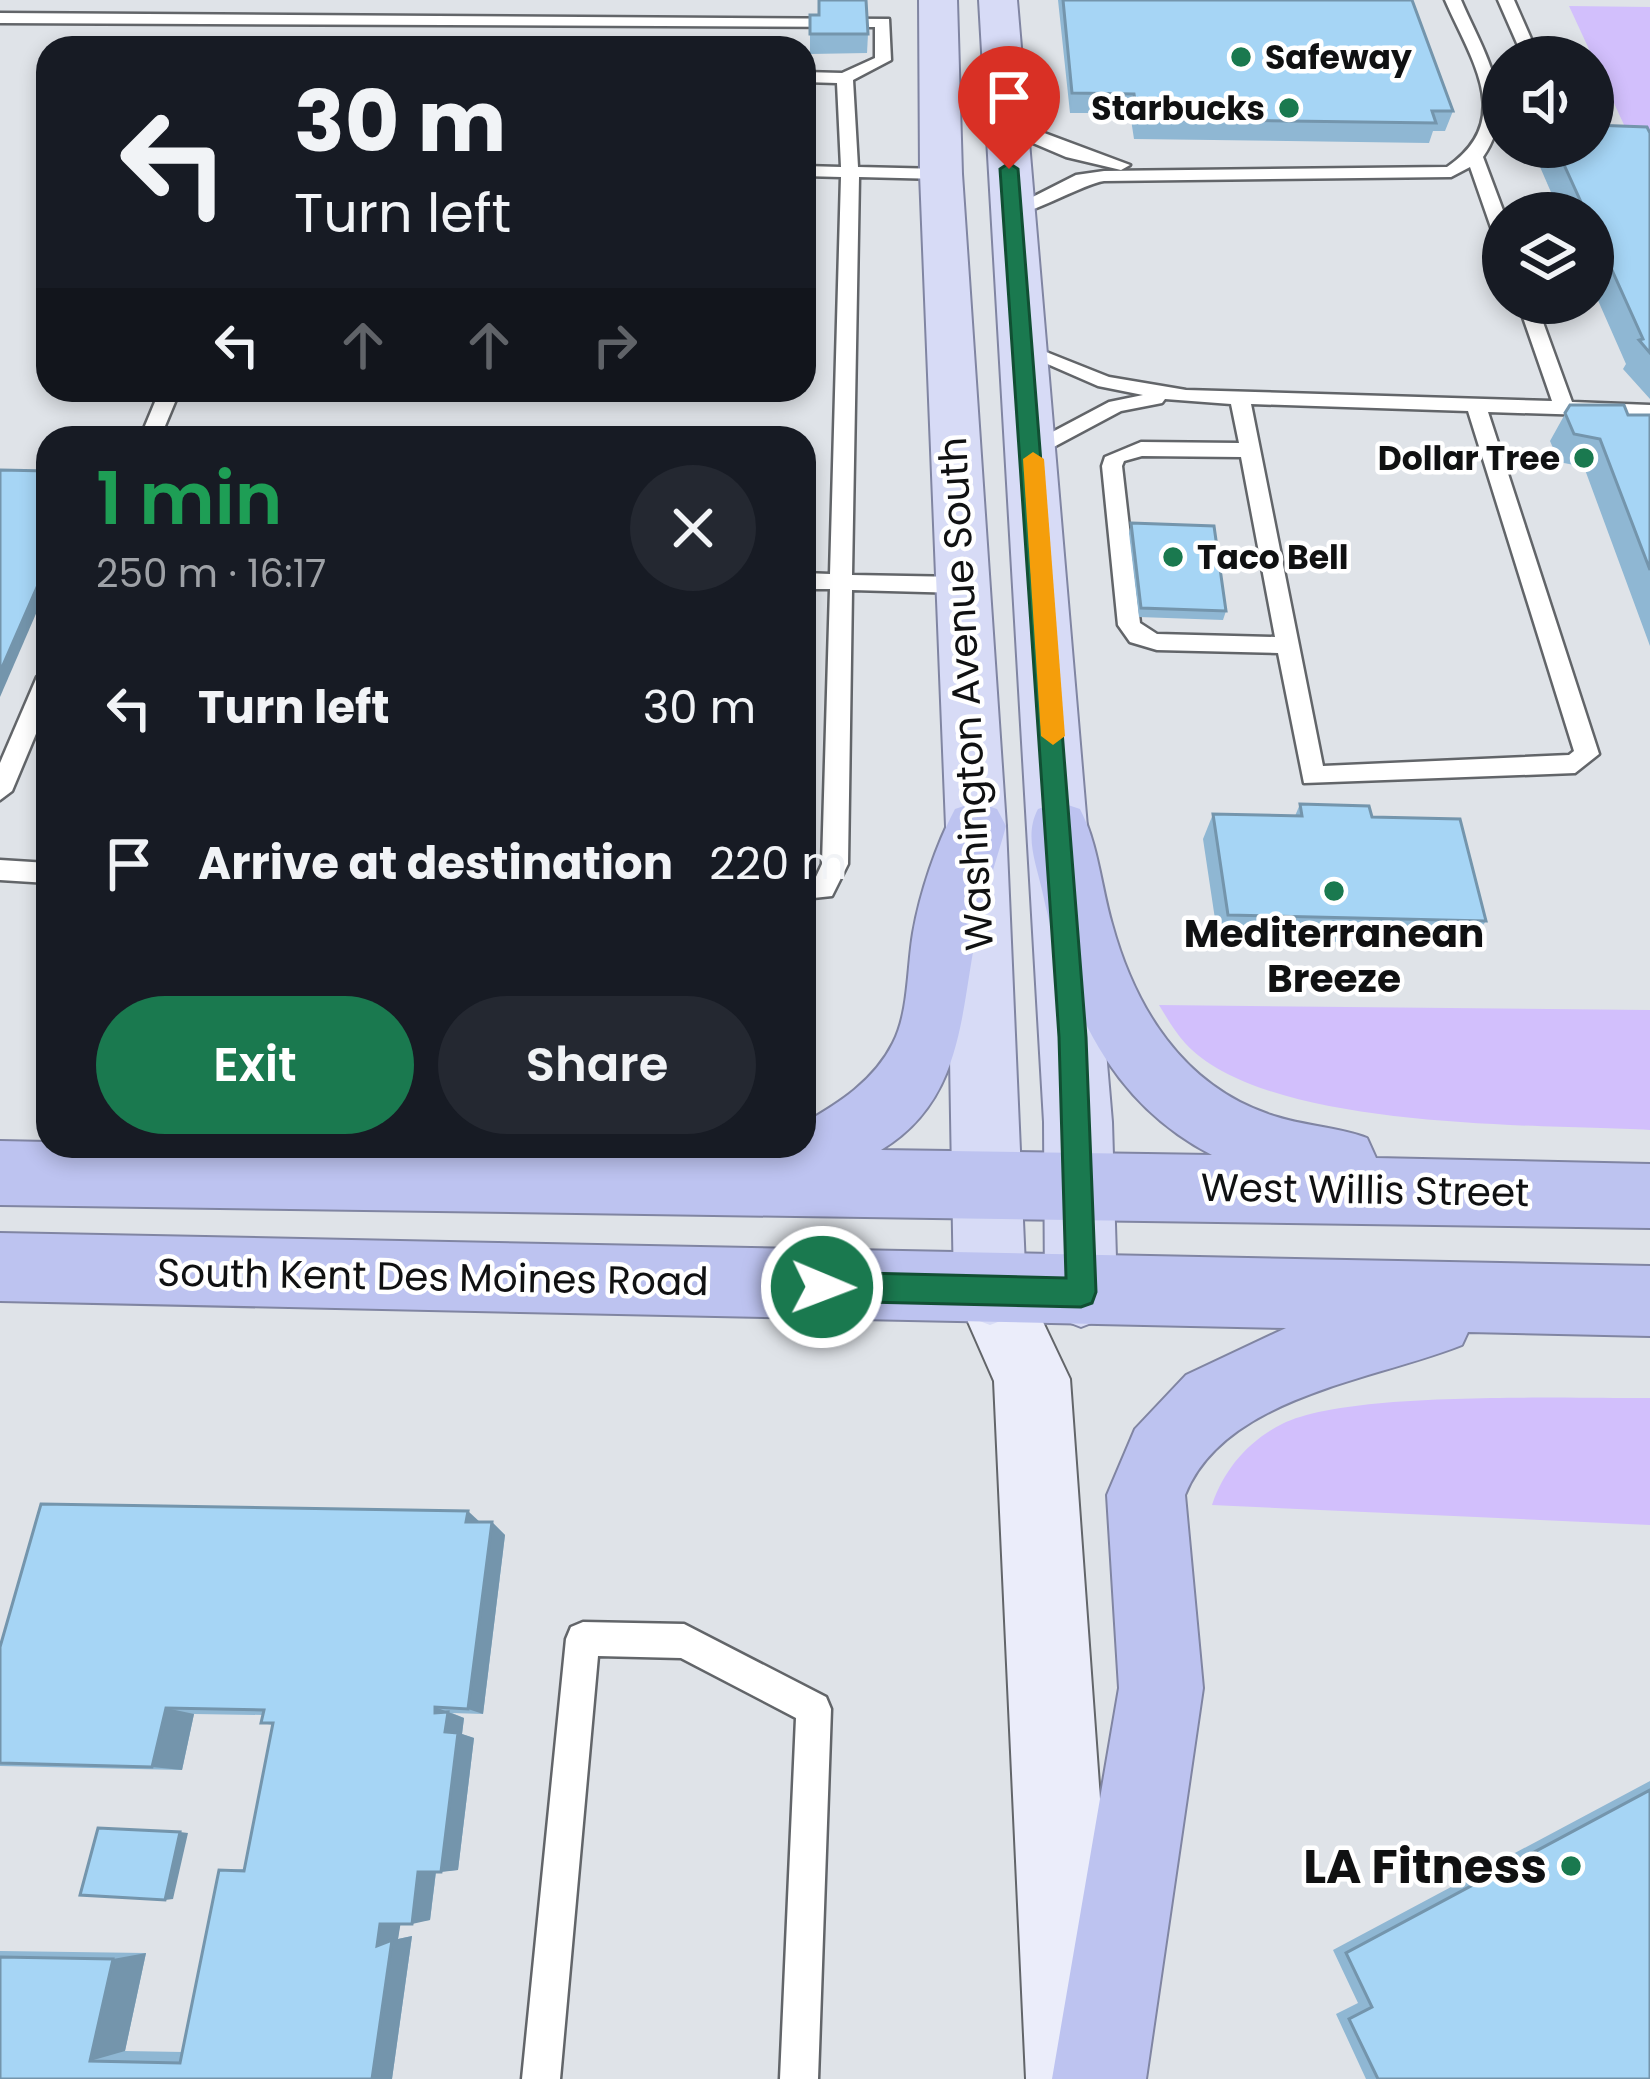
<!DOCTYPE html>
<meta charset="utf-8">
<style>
:root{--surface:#171b24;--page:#242831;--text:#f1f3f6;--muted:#9ea1a6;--accent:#1a794f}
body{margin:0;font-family:Poppins,sans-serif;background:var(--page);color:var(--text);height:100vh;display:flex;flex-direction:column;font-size:45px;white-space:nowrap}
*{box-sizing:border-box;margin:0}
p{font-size:39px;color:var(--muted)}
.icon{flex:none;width:66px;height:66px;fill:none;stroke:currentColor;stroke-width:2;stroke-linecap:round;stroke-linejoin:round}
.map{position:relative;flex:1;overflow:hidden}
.panel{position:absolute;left:36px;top:426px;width:780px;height:732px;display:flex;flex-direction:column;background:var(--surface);border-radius:36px;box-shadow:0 6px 18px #0003}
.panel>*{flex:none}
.guide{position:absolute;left:36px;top:36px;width:780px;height:366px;border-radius:36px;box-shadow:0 6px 18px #0003;background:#171b24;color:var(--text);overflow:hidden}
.controls{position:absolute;left:1482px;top:36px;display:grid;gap:24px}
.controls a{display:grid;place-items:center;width:132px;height:132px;border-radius:50%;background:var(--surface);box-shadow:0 6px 18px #0003;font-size:60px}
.pin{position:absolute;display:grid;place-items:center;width:102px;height:102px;color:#fff;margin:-123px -51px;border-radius:50% 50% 50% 0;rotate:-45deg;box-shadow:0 0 12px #0007}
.pin .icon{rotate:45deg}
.me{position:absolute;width:132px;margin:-66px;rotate:91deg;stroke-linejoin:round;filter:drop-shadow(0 0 9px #0008)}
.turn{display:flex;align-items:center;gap:42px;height:252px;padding:0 60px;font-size:54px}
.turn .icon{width:156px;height:156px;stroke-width:2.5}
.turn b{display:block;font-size:84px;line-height:102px}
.lanes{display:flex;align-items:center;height:114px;padding:0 60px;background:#0003;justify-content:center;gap:60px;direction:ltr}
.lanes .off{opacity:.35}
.round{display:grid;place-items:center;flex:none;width:126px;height:126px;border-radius:63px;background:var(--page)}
.headline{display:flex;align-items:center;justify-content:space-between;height:204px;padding:0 60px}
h1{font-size:72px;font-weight:600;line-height:90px;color:#1e9e55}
.primary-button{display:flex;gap:24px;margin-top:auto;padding:24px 60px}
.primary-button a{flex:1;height:138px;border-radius:72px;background:var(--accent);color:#fff;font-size:48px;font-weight:600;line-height:138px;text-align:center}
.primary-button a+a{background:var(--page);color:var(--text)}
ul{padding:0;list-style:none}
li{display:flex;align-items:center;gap:36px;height:156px;padding:0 60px}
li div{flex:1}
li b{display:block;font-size:45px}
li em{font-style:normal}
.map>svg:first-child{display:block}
</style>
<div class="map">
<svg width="1650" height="2079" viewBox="0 0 1650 2079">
<rect width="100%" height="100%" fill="#dfe3e8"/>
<g fill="#d2bffc">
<polygon points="1569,6 1650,7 1650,181"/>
<path d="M1159,1005L1650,1010V1130C1535,1124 1266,1131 1185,1043C1175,1032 1167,1018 1159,1005Z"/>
<path d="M1650,1398V1525L1212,1505C1224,1470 1247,1442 1282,1424C1348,1390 1568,1399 1650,1398Z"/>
</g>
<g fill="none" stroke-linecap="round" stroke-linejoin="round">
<defs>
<g id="lane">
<path d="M1445,0H1461C1483,52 1520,104 1483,157L1504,213L1503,241L1494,236L1470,167L1451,177L1104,181C1078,185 1021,223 1003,212L1076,175L1104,171L1447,167C1516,120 1471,60 1445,0Z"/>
<polygon points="1498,0 1514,0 1539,57 1523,57"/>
<polygon points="0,13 889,19 891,60 853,80 858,167 941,169 950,174 941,179 859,177 852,575 961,577 972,585 961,593 852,590 848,864 832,896 804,899 804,879 815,879 822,864 830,589 804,589 804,573 830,574 841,177 804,176 804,166 841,167 837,83 804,82 804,72 842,73 875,58 875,27 0,23"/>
<polygon points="1000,121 1012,121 1130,165 1121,170 1066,157 1000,129"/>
<path d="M1518,303H1536L1572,402L1650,405V417L1488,412L1599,754L1575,773L1304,783L1278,653L1157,650L1130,642L1118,625L1102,466L1105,457L1141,442L1239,443L1231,404L1165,399L1162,403L1121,411L1033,458L1026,456V446L1109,402L1143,395L1098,386L1011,348L1021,342L1109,377L1186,390L1552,401ZM1251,404L1468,411L1574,751L1569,755L1323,766ZM1142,456L1241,457L1275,637L1157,634L1140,623L1122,466L1124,461Z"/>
<polygon points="160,390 180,390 160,438 140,438"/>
<polygon points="48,669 48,705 12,791 0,800 0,763 37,677"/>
<polygon points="0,860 48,863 48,883 0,880"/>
<polygon points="583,1622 684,1624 826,1697 831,1709 818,2079 780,2079 796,1718 681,1658 598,1656 560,2079 522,2079 566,1639 571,1627"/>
</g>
<polygon id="secondary" points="990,1255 1016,1265 1070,1379 1120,2079 1026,2079 994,1381 954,1290 964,1265"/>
<g id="primary">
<polygon points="919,0 957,0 962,174 1006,826 1026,1290 1016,1315 990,1325 964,1315 954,1290 946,826 920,174"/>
<polygon points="979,0 1017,0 1112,1122 1117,1292 1107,1317 1081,1327 1055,1317 1045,1292 1044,1122"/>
</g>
<g id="highway">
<path d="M976,802L997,809L1006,826C997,859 985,892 978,926C960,1008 966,1099 881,1150L1212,1155C1107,1101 1066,1001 1042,890C1036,863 1024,835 1038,809L1059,802L1080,809C1098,844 1101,886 1112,924C1135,1008 1182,1084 1268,1114C1300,1126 1335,1126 1367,1138L1376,1158L1650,1164V1228L0,1205V1141L48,1142V1146H804V1123C839,1103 874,1081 893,1043C909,1012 907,968 913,933C920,893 936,845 955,809Z"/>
<path d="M0,1233L1650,1266V1336L1468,1332L1462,1345C1375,1380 1224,1396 1185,1495L1203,1688L1146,2079H1052L1119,1688L1107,1495L1135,1429L1186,1375L1286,1328L0,1301Z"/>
</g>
</defs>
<use href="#lane" stroke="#626569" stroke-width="5"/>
<use href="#secondary" stroke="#626569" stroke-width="4"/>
<use href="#primary" stroke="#8085a2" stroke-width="4"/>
<use href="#highway" stroke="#8085a2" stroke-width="4"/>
<use href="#lane" fill="#fff" fill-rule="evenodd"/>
<use href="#secondary" fill="#ebedfa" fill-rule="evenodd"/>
<use href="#primary" fill="#d7dbf6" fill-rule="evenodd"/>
<use href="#highway" fill="#bdc3f0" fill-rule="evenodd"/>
</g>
<g fill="#8fb7d3">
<polygon points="1058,0 1412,0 1453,111 1445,131 1433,131 1429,143 1134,139 1130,113 1070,113"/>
<polygon points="810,15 868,34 867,53 810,54"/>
<polygon points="1650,133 1650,399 1623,369 1626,364 1593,289 1593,213 1560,213 1534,153 1537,147 1593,147"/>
<polygon points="1570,405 1628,415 1650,415 1650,646 1584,467 1559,462 1550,441"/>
<polygon points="1131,523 1226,611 1223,620 1139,617 1129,533"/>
<polygon points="1300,804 1372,817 1486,921 1469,945 1218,939 1203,839 1213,814 1295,816"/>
<polygon points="480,1522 492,1522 505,1535 483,1714 452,1713 464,1718 462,1734 474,1738 458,1870 436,1872 430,1920 400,1924 398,1939 412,1936 392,2079 0,2079 0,1951 146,1953 125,2051 183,2052 219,1870 245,1869 273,1725 261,1723 263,1715 194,1714 182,1770 0,1766 0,1647"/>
<polygon points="1650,1781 1650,2079 1366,2079 1336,2014 1358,2003 1333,1950"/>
</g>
<g fill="#7495ac">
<polygon points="48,562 48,586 0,697 0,672"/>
<polygon points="468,1511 482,1524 466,1522"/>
<polygon points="492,1522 505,1535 483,1714 468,1709"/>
<polygon points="435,1707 464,1718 462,1734 474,1738 458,1870 441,1872 445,1732 435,1713"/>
<polygon points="166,1708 194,1714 182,1770 152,1767"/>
<polygon points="180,1832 188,1833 173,1899 165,1900"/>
<polygon points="436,1871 430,1920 412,1924 418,1872"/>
<polygon points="401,1921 398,1939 412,1936 392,2079 372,2079 377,1946 380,1924"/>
<polygon points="146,1953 125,2051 90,2061 113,1959"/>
</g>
<g fill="#a6d5f5" stroke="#7495ac" stroke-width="3">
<polygon points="819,0 866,0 868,34 810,34 810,15 819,15"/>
<polygon points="1063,0 1412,0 1453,111 1432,111 1436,123 1138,119 1134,94 1072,93"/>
<polygon points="1593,125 1647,127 1650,133 1650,353 1639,340 1643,339 1593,228 1593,213 1586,213 1556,147 1593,147"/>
<polygon points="1570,405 1624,405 1628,415 1650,415 1650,570 1600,439 1574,434 1565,413"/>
<polygon points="0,470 48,471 48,562 0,672"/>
<polygon points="1131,523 1214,526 1226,611 1141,608"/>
<polygon points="1300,804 1369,806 1372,817 1460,819 1486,921 1228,915 1213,814 1302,816"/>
<polygon points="41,1504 468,1511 466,1522 492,1522 468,1709 435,1707 435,1713 448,1712 445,1732 458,1733 441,1872 418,1872 412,1924 380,1924 377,1946 392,1940 372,2079 0,2079 0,1957 113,1959 90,2061 180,2063 219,1870 244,1871 273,1723 261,1723 264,1710 166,1708 152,1767 0,1763 0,1647"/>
<polygon points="1650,1790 1650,2079 1378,2079 1349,2019 1372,2007 1346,1953"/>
<polygon points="98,1828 180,1832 165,1900 80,1895"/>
</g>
<polygon fill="#1a794f" stroke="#114f33" stroke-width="3" points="1009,163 1018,169 1086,1037 1096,1292 1092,1303 1081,1307 822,1301 812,1297 807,1287 812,1277 822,1272 1066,1278 1059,1037 1000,169"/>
<polygon fill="#f59e0b" points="1033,452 1044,459 1065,736 1053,745 1041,736 1023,459"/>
<g fill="#1a794f" stroke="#fff" stroke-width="4.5">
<circle cx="1241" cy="57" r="12"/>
<circle cx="1289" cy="108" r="12"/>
<circle cx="1584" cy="458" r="12"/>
<circle cx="1173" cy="557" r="12"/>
<circle cx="1334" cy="891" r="12"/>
<circle cx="1571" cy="1866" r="12"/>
</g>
<g text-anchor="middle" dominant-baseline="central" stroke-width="9" stroke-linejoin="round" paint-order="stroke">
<g font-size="33" font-weight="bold" fill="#101112" stroke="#fff" text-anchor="start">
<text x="1265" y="57">Safeway</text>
<text x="1265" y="108" text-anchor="end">Starbucks</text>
<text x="1560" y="458" text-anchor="end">Dollar Tree</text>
<text x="1197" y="557">Taco Bell</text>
</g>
<g font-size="39" fill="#101112" stroke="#fff">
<text transform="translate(966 694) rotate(-93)">Washington Avenue South</text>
<text transform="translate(1365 1190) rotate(1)">West Willis Street</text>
<text transform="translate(433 1277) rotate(1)">South Kent Des Moines Road</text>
</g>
<g font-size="39" font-weight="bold" fill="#101112" stroke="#fff">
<text x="1334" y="933">Mediterranean<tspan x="1334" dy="45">Breeze</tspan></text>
</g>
<g font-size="48" font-weight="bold" fill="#101112" stroke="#fff" text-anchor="end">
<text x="1547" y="1866">LA Fitness</text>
</g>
</g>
</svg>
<div class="controls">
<a><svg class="icon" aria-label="sound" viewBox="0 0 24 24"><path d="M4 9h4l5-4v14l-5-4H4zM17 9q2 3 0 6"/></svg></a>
<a><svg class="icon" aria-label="layers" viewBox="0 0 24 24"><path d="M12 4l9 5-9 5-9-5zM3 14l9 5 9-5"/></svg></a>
</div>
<div class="pin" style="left:1009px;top:169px;background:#d93025"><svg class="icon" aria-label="arrive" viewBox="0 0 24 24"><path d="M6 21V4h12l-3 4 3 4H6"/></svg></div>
<svg class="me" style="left:822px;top:1287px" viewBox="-20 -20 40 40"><circle r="17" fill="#1a794f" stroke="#fff" stroke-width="3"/><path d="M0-11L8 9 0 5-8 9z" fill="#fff"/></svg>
<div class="guide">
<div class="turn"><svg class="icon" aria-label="left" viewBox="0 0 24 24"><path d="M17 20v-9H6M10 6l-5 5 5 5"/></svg><div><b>30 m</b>Turn left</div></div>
<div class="lanes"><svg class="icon" aria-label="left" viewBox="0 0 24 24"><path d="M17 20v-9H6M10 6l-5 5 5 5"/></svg><svg class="icon off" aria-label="ahead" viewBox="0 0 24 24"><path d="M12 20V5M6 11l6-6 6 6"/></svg><svg class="icon off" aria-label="ahead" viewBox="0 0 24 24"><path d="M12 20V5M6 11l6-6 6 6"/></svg><svg class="icon off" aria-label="right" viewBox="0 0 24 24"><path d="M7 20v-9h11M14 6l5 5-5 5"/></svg></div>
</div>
<section class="panel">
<div class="headline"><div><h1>1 min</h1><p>250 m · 16:17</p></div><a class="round"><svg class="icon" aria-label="close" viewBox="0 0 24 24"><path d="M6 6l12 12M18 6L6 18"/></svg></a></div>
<ul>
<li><svg class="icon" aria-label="left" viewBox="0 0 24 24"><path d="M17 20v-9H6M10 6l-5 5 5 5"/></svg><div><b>Turn left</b></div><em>30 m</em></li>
<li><svg class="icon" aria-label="arrive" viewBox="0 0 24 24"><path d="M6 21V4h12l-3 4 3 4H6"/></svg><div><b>Arrive at destination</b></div><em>220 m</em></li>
</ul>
<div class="primary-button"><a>Exit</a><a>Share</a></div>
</section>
</div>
